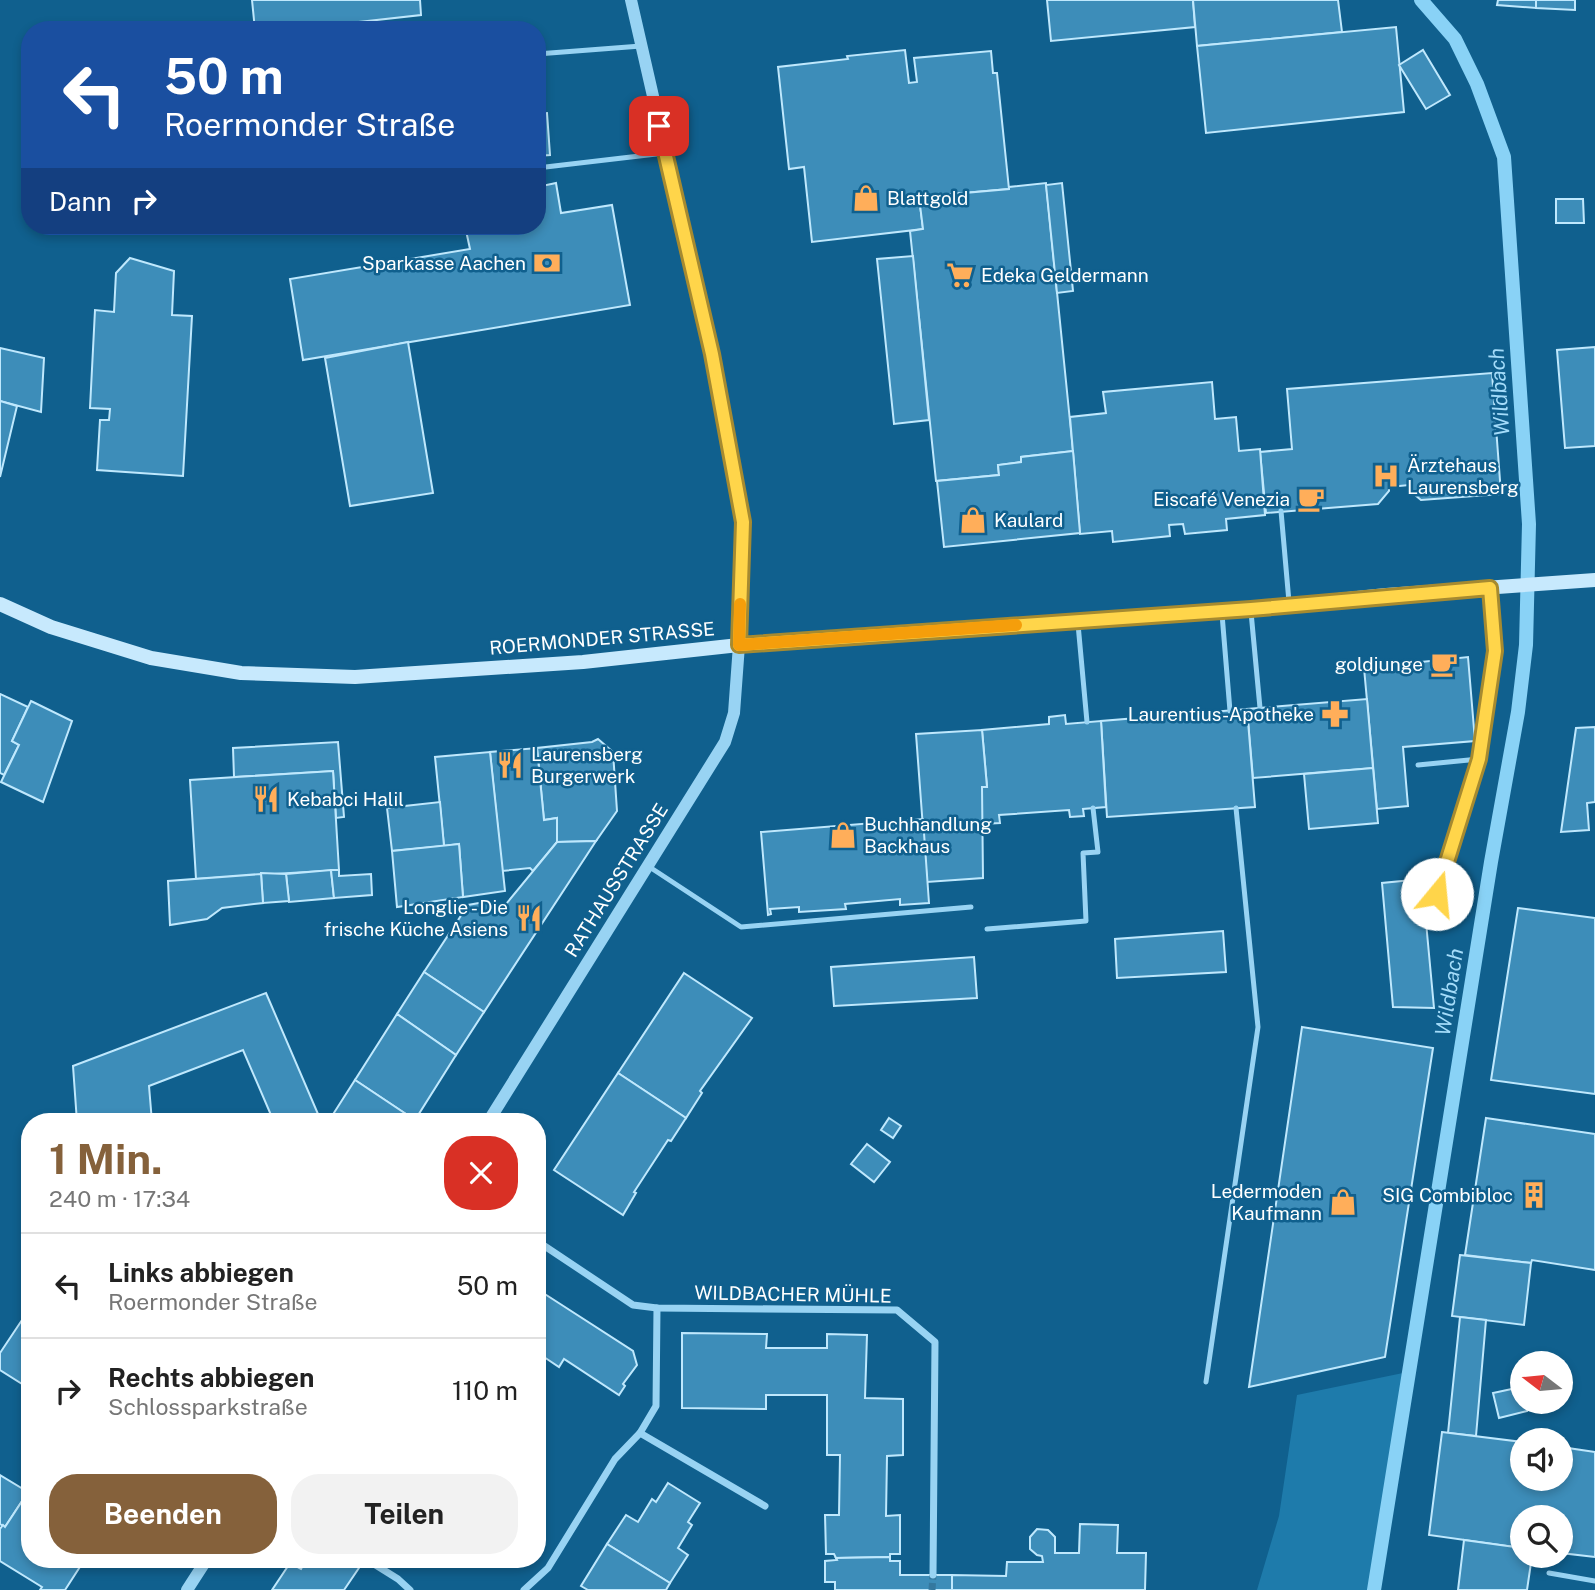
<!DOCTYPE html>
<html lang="de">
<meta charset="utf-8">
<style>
:root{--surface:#fff;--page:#f2f2f2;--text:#222;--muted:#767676;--line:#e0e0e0;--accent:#85613b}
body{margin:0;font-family:"Public Sans",sans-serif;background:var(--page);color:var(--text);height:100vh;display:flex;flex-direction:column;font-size:26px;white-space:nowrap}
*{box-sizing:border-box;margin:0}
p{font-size:23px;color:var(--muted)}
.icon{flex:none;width:38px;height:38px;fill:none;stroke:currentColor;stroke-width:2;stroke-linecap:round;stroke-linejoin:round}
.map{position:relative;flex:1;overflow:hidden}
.details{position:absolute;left:21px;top:1113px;width:525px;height:455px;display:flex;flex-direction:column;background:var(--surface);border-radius:28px;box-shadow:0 4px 10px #0003}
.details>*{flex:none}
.banner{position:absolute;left:21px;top:21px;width:525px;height:214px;border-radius:28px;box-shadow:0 4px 10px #0003;background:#1a4fa0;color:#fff;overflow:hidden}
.needle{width:46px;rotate:286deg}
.controls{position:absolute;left:1510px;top:1351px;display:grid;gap:14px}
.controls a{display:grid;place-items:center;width:63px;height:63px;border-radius:50%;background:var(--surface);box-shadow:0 4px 10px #0003;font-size:35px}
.pin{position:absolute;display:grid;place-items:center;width:60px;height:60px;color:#fff;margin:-30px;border-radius:14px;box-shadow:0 4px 10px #0006}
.me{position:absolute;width:77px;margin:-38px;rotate:17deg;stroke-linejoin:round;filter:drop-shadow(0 0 5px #0008)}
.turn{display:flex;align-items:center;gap:24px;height:147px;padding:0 28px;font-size:32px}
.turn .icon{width:91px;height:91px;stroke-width:2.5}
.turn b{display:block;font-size:49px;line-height:60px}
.then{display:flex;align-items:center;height:66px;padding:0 28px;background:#0003;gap:14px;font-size:26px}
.round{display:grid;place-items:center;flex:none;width:74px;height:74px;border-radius:28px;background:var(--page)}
.summary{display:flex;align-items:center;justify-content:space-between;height:119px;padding:0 28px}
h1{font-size:42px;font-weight:700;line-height:52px;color:var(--accent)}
.action{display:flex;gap:14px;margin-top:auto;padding:14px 28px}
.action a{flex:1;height:80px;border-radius:28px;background:var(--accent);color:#fff;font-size:28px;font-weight:700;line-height:80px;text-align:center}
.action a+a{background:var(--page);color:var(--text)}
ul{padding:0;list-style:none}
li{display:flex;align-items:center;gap:21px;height:105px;padding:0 28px;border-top:2px solid var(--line)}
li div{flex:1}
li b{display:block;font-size:26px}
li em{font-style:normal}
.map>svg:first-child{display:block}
</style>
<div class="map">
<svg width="1595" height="1590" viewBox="0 0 1595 1590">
<rect width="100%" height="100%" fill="#10608e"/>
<polygon fill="#1e7bab" points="1403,1373 1369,1590 1257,1590 1279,1516 1297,1395"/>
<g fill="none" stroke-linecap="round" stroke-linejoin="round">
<polyline stroke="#89d2f6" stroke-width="14" points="1374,1590 1491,862 1518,712 1526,645 1529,524 1504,157 1477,84 1455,39 1421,0"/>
</g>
<g fill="#3d8db9" stroke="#bfe8fd" stroke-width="2">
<polygon points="252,0 420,0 421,15 287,30 255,30"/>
<polygon points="1047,0 1193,0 1195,27 1051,41"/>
<polygon points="1193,0 1338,0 1342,32 1197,46"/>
<polygon points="1498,0 1536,0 1536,8 1497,5"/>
<polygon points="1536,0 1575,0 1575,10 1536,8"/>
<polygon points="1396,27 1404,112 1206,133 1197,46"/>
<polygon points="905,50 909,83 917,82 914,58 991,51 993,73 997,73 1009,189 919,197 923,229 812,242 804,167 789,169 778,67 848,59 847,56"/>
<polygon points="1423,50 1450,95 1426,109 1399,65"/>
<polygon points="547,113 550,155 537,156 537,114"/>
<polygon points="556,183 561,213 612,205 630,305 303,360 290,279 470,249 465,226 537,226 537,187"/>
<polygon points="1046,183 1073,451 1021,457 1021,462 998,465 999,475 936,481 910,231 923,229 919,197 1009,189 1009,187"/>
<polygon points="1062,183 1073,291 1057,293 1046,185"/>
<polygon points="1556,199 1583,199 1584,223 1556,223"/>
<polygon points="913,256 929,420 894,424 877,259"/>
<polygon points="130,258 174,271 172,315 192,316 183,476 97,470 100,420 109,420 110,409 90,408 95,310 114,312 116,273"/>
<polygon points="408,342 433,493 350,506 325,358"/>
<polygon points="1595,347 1595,446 1565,448 1557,350"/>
<polygon points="0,348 44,358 41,412 0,401"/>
<polygon points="1492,373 1501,494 1421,500 1409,490 1409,485 1389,487 1389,491 1378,504 1266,513 1260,452 1292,449 1287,389"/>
<polygon points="1212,382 1215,419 1236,417 1239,451 1260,449 1265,515 1226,519 1227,530 1185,534 1183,524 1169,525 1170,536 1113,542 1112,531 1080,534 1070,417 1106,413 1103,392"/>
<polygon points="0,401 17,406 0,477"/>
<polygon points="1073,451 1080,533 944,547 937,481 999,475 998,465 1021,462 1021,457"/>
<polygon points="1468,657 1475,741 1403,747 1408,806 1377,809 1364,668"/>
<polygon points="0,694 28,707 12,741 19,745 4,775 0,773"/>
<polygon points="1367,699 1373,768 1253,778 1247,709"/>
<polygon points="31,701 72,721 43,802 1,782 19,745 12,741"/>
<polygon points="1247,709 1255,807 1107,817 1101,721"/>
<polygon points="1065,715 1066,724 1101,721 1106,807 1083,809 1084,816 1070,817 1069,810 999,815 1000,823 982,824 982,787 987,787 982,730 1049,724 1049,717"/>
<polygon points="1595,727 1595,802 1587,803 1589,830 1561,832 1576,728"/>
<polygon points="982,730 987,787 982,787 983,878 927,882 916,734"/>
<polygon points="598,739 613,752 617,811 596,841 557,842 557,818 544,820 537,748 592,742"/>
<polygon points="338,742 344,817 336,818 333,771 234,777 233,748"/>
<polygon points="537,748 544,820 557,818 557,842 533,871 530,868 502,871 490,752"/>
<polygon points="490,752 505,891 463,897 459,844 444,846 435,757"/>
<polygon points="1373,768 1378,823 1309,829 1304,774"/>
<polygon points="333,771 339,870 196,879 190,780"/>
<polygon points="440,802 444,846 392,851 387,808"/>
<polygon points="923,819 929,903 900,905 900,899 845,904 846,909 799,912 799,907 770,909 771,914 768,915 761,832"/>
<polygon points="596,841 484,1012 424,972 468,905 490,901 502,909 557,842"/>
<polygon points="459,844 463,897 397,907 392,851"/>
<polygon points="331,870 334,898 289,902 286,874"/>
<polygon points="331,870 339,870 339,876 371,874 372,895 334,898"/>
<polygon points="261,873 286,874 289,901 263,903"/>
<polygon points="261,874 263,903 222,908 207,919 170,925 168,881"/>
<polygon points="1422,879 1434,1008 1393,1007 1382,883"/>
<polygon points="1518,908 1595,918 1595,1094 1491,1080"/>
<polygon points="1223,931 1226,972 1117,978 1115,939"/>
<polygon points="974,957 977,998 834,1006 831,967"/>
<polygon points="424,972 484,1012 456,1055 397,1014"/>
<polygon points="684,973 752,1018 700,1091 702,1093 686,1118 618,1073"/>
<polygon points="266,993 318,1114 300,1122 284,1122 282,1120 274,1122 243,1050 149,1086 152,1122 77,1122 73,1066"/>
<polygon points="397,1014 456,1055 415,1120 355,1080"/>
<polygon points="1302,1027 1433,1048 1385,1357 1249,1387"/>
<polygon points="618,1073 686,1118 671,1141 668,1140 634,1192 636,1193 623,1215 554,1170"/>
<polygon points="355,1080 415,1120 414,1122 333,1122 330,1119"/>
<polygon points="889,1118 901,1126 893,1138 881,1130"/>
<polygon points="1486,1118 1595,1134 1595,1270 1532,1260 1531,1263 1465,1255"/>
<polygon points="867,1144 890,1162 874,1182 851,1164"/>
<polygon points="1460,1255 1531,1263 1524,1325 1452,1316"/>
<polygon points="537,1289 633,1351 637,1365 623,1384 625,1386 619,1395 564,1359 559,1367 544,1357 537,1367"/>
<polygon points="30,1308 30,1389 0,1370 0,1353"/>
<polygon points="1460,1317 1486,1320 1476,1436 1448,1433"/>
<polygon points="682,1333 767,1334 766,1348 827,1348 827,1334 867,1335 865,1398 903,1399 903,1455 887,1456 886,1516 900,1515 900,1554 890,1554 890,1557 836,1558 834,1554 826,1554 825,1515 839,1515 840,1455 827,1455 827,1395 766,1395 766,1409 682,1408"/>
<polygon points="1521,1387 1522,1402 1525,1402 1527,1411 1499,1418 1493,1393"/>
<polygon points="1442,1432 1522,1442 1522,1479 1561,1479 1561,1447 1595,1452 1595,1557 1561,1553 1561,1517 1522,1517 1522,1548 1429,1535"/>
<polygon points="0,1475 28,1492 5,1527 0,1524"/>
<polygon points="668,1483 700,1503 688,1522 692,1525 678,1548 688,1555 670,1583 607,1544 626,1515 638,1522 652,1499 656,1502"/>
<polygon points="28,1492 30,1493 30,1559 85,1559 65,1590 40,1590 42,1587 0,1561 0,1529 3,1525 5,1527"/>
<polygon points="1080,1524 1118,1525 1117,1553 1146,1553 1145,1590 952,1590 952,1575 1006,1576 1007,1562 1043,1562 1042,1556 1037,1555 1030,1549 1030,1537 1037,1529 1048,1530 1055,1537 1055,1553 1079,1553"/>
<polygon points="1464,1540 1522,1548 1522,1556 1532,1556 1527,1590 1458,1590"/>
<polygon points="607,1544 670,1583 666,1590 588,1590 581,1586"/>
<polygon points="890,1557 890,1561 900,1561 900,1575 952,1575 952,1590 835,1590 835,1582 825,1582 825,1561 837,1560 836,1558"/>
<polygon points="307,1559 365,1559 344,1590 272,1590 290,1563 301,1569"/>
</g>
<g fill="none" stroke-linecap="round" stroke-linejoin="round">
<polyline stroke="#34789f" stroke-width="7" stroke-dasharray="7 3.5" stroke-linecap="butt" points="932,1590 933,1575"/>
<g stroke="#98d3f3" stroke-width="5">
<polyline points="537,54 641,46"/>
<polyline points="537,168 665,153"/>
<polyline points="1281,511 1289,602"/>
<polyline points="1251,612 1260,708"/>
<polyline points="1222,614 1230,711"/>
<polyline points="1078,624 1087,722"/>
<polyline points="1418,765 1479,759"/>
<polyline points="648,866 741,927 971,907"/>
<polyline points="1437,894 1479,759 1495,651 1490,588"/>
<polyline points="987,929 1086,921 1083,853 1098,852 1093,808"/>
<polyline points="1206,1382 1258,1027 1236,808"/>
<polyline points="1549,1573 1595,1581"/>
</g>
<g stroke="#98d3f3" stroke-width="7">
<polyline points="537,1241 633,1305 657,1308 897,1310 935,1342 933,1575"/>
<polyline points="640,1433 765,1506"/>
<polyline points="366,1559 398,1579 410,1590"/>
<polyline points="524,1590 548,1568 615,1459 640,1433 656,1406 657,1308"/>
</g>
<g stroke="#98d3f3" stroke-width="12">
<polyline points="488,1122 725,742 734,713 739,645 743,521 712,354 631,0"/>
<polyline points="187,1590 207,1559"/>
</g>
<polyline stroke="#c7e9fd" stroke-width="14" points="0,604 51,627 151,658 241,673 355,677 583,662 739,645 1251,609 1386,595 1595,580"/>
</g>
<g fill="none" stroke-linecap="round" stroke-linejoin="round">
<defs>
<polyline id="route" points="659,126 712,354 743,522 739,645 1251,609 1490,588 1495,651 1479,759 1437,894"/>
</defs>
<use href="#route" stroke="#a68a30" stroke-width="18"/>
<use href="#route" stroke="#ffd54a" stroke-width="12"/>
<polyline stroke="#f59e0b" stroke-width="12" points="740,604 739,645 1016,625"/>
</g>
<defs>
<symbol id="shop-bare" viewBox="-9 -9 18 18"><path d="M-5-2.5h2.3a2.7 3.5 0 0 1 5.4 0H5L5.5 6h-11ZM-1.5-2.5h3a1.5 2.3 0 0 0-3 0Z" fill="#ffae5a" stroke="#10608e" stroke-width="2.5" paint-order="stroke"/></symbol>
<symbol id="bank-bare" viewBox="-9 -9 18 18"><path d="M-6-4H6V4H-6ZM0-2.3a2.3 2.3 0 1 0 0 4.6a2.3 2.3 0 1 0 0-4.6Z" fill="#ffae5a" stroke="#10608e" stroke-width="2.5" paint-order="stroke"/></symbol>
<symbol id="supermarket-bare" viewBox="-9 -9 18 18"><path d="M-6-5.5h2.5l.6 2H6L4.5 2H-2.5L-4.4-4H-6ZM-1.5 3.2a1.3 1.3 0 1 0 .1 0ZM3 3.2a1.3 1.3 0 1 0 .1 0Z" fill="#ffae5a" stroke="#10608e" stroke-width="2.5" paint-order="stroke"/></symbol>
<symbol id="hospital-bare" viewBox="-9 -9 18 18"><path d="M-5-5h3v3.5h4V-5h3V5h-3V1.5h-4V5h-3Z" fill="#ffae5a" stroke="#10608e" stroke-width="2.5" paint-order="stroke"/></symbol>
<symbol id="cafe-bare" viewBox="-9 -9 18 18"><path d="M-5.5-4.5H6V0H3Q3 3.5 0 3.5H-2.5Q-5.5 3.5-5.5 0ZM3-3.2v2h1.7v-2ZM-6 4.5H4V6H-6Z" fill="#ffae5a" stroke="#10608e" stroke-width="2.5" paint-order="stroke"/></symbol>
<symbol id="pharmacy-bare" viewBox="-9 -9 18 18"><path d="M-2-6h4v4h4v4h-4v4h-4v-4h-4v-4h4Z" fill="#ffae5a" stroke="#10608e" stroke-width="2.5" paint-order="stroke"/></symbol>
<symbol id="restaurant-bare" viewBox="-9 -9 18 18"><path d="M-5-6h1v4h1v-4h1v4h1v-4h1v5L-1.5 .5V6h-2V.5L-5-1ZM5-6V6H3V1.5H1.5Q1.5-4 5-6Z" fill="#ffae5a" stroke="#10608e" stroke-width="2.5" paint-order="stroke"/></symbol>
<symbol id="building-bare" viewBox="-9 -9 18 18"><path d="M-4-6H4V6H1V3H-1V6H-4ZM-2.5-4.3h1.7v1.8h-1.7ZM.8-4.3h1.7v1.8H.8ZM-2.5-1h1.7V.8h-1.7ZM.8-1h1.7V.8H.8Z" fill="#ffae5a" stroke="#10608e" stroke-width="2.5" paint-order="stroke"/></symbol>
</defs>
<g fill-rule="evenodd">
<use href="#shop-bare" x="847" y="179" width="38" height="38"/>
<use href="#bank-bare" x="528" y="244" width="38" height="38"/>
<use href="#supermarket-bare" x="941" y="256" width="38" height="38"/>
<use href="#hospital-bare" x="1367" y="457" width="38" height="38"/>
<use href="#cafe-bare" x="1292" y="480" width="38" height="38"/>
<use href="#shop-bare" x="954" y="501" width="38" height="38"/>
<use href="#cafe-bare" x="1425" y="645" width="38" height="38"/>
<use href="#pharmacy-bare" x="1316" y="695" width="38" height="38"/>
<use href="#restaurant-bare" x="491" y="746" width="38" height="38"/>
<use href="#restaurant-bare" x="247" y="780" width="38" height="38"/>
<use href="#shop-bare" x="824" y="816" width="38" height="38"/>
<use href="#restaurant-bare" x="510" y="899" width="38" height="38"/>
<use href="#building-bare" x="1515" y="1176" width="38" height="38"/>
<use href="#shop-bare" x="1324" y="1183" width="38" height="38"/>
</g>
<g text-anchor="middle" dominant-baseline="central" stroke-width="5" stroke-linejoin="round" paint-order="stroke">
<g font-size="19" fill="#fff" stroke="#10608e" text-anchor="start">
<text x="887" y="198">Blattgold</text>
<text x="526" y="263" text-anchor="end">Sparkasse Aachen</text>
<text x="981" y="275">Edeka Geldermann</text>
<text x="1407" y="465">Ärztehaus<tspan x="1407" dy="22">Laurensberg</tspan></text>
<text x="1290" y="499" text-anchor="end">Eiscafé Venezia</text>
<text x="994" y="520">Kaulard</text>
<text x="1423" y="664" text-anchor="end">goldjunge</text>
<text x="1314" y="714" text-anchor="end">Laurentius-Apotheke</text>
<text x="531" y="754">Laurensberg<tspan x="531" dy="22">Burgerwerk</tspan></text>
<text x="287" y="799">Kebabci Halil</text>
<text x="864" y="824">Buchhandlung<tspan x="864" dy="22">Backhaus</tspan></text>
<text x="508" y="907" text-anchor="end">Longlie - Die<tspan x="508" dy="22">frische Küche Asiens</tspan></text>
<text x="1322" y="1191" text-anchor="end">Ledermoden<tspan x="1322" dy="22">Kaufmann</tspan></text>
<text x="1513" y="1195" text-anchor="end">SIG Combibloc</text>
</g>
<g font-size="19" fill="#fff" stroke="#10608e">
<text transform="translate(602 638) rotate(-5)">ROERMONDER STRASSE</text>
<text transform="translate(616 880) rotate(-58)">RATHAUSSTRASSE</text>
<text transform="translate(793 1294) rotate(1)">WILDBACHER MÜHLE</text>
</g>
<g font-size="21" font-style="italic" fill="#a4dcfa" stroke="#10608e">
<text transform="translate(1499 392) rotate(-94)">Wildbach</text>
<text transform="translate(1449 992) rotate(-81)">Wildbach</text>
</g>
</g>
</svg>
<div class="controls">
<a><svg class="needle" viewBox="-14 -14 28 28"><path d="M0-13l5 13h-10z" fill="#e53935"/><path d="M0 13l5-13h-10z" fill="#767676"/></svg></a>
<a><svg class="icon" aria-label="sound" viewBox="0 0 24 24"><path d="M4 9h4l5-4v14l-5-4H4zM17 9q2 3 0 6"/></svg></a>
<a><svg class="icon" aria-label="search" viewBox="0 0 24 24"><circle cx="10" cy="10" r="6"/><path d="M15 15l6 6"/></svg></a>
</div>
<div class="pin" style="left:659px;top:126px;background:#d93025"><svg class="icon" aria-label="arrive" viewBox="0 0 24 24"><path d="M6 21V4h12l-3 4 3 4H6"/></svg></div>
<svg class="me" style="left:1437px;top:894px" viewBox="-20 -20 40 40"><circle r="19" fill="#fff"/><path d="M0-13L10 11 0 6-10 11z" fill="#ffd54a"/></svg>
<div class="banner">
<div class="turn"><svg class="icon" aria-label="left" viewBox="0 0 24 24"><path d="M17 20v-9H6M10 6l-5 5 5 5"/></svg><div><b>50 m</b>Roermonder Straße</div></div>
<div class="then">Dann<svg class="icon" aria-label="right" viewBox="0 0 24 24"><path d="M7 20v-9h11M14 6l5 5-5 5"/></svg></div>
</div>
<section class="details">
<div class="summary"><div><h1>1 Min.</h1><p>240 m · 17:34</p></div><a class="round" style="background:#d93025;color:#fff"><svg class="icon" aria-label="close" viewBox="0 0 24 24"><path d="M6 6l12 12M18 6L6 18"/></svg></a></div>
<ul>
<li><svg class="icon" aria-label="left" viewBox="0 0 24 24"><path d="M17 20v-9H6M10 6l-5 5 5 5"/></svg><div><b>Links abbiegen</b><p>Roermonder Straße</p></div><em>50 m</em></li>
<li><svg class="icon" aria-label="right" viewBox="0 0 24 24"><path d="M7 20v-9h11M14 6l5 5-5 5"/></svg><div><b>Rechts abbiegen</b><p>Schlossparkstraße</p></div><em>110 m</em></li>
</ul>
<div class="action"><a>Beenden</a><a>Teilen</a></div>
</section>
</div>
